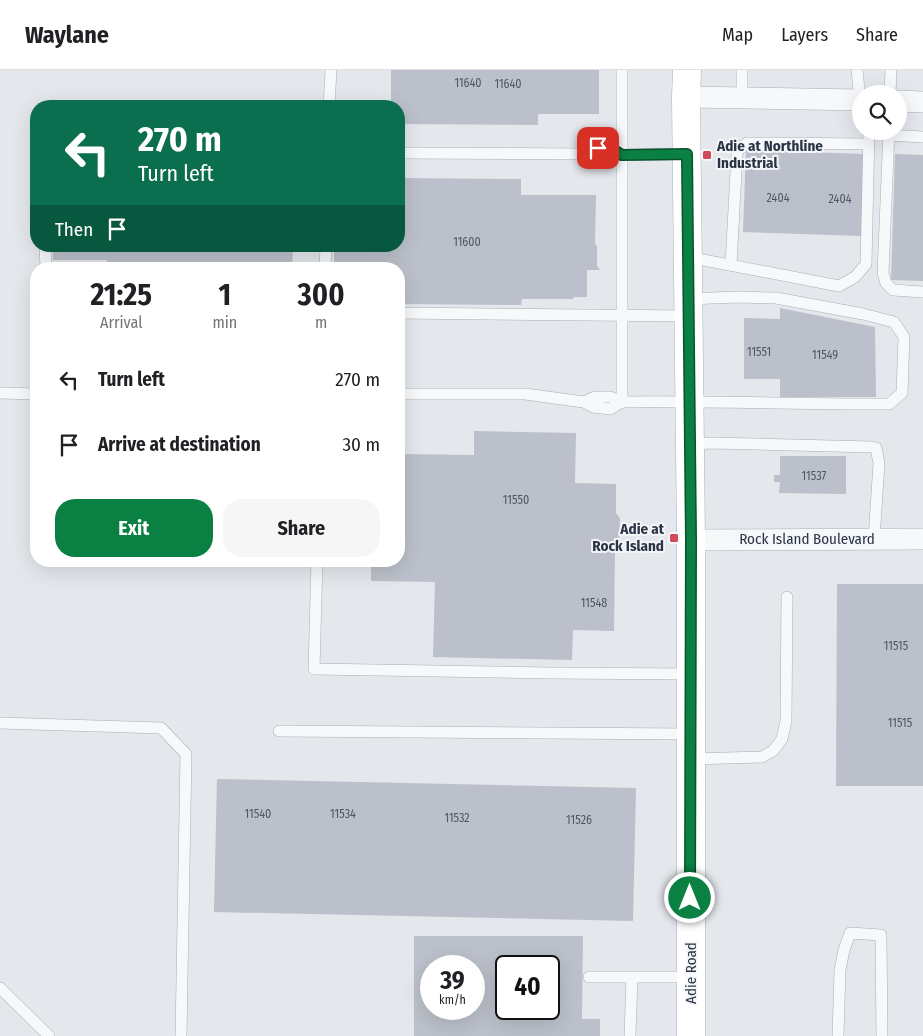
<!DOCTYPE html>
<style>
:root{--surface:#fff;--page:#f6f6f6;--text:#202124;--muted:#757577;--line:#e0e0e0;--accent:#0b8043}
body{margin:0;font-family:"Fira Sans Condensed",sans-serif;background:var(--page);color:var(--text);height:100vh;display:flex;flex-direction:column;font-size:19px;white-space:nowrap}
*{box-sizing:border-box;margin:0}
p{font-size:16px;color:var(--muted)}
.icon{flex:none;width:28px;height:28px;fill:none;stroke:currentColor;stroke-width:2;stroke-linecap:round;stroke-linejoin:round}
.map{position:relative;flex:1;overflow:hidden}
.sheet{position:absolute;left:30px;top:192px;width:375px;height:305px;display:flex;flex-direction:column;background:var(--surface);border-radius:20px;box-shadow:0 5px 20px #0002}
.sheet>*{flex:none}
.guide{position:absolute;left:30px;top:30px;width:375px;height:152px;border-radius:20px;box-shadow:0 5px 20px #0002;background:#0b6e4f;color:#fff;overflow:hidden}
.tools{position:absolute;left:852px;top:15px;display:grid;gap:10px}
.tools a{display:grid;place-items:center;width:55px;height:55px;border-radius:50%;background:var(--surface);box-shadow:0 5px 20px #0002;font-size:25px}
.speed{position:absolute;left:420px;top:885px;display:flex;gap:10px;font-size:25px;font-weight:700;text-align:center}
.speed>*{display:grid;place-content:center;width:65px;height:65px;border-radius:50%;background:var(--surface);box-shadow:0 5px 20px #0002;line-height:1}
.speed small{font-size:12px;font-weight:400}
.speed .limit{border:2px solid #111;border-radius:8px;background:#fff;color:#111}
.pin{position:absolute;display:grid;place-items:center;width:42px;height:42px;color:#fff;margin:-21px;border-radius:10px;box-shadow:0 2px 8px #0006}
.me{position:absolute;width:55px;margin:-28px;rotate:0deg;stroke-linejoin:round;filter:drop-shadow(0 0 4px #0008)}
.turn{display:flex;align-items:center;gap:18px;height:105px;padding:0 25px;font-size:22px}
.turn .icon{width:65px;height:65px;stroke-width:2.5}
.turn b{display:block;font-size:35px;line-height:42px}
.then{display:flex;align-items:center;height:48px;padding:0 25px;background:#0003;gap:10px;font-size:19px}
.eta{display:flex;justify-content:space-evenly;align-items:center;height:85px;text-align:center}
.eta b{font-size:30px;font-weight:700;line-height:35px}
.action{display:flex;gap:10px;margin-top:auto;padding:10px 25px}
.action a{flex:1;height:58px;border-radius:20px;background:var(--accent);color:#fff;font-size:20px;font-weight:700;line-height:58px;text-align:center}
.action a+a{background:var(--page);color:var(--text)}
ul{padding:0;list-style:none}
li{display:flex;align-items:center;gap:15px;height:65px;padding:0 25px}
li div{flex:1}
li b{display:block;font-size:19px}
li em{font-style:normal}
header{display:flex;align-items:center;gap:30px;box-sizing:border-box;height:70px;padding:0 25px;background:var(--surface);border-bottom:1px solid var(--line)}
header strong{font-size:24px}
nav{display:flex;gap:28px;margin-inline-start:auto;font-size:18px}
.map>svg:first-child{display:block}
</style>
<header>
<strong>Waylane</strong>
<nav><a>Map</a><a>Layers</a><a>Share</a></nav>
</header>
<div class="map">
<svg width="923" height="966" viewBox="0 0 923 966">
<rect width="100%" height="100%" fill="#e4e7ec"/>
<g fill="#bbc0ca" fill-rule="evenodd">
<polygon points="391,0 599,0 599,44 538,44 538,55 399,54 399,36 391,36"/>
<polygon points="746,80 864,84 862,166 743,162"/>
<polygon points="895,84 923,85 923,211 891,210"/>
<polygon points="399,108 521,109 521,125 596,125 595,174 597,176 597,196 600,200 587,200 587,227 574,227 573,229 522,229 521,235 399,234 399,199 334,199 334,176 399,176"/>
<polygon points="53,176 293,176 292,199 107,199 107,190 53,190"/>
<polygon points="780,238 875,257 876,327 780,327 780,309 744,309 744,248 780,249"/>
<polygon points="474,361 576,363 575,413 616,414 616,443 620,448 619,474 615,478 614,561 573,560 572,590 433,587 435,512 371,511 371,491 399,491 399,384 474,385"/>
<polygon points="780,386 846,386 846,424 779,423 780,412 774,412 774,405 780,405"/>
<polygon points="837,514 923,514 923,716 836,716"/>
<polygon points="217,709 636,718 633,851 214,842"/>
<path d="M414,866H583L582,949H600V966H414ZM431,896H474V939H431ZM506,896H549V939H506Z"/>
</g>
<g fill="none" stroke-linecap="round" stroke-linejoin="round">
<defs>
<g id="lane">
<polyline points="622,0 622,85 687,84"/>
<polyline points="857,0 860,30"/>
<polyline points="890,24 891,0"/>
<polyline points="742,28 742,0"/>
<polyline points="329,36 331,0"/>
<polyline points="889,61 883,203 886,213 893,220 923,222"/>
<polyline points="889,65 923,67"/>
<path d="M598,78L613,79L622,85C608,90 600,92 587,84Z"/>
<polyline points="399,83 587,84"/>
<path d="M622,85V332C711,331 800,334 889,334L902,323L904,267L894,252L863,244L776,228L737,227L688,229"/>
<polyline points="45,176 46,199"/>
<polyline points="688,187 839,216 855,207 866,194 869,61"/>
<polyline points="731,195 737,83 741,77 747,73 869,74"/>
<polyline points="325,199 326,176"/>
<polyline points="399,243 689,246"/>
<polyline points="0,323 36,324"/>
<polyline points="399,324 525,324 584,332"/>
<polygon points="595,327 610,327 622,332 610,339 593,337 584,332"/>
<polyline points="690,374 712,373 872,377 876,378 879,393 874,469"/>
<polyline points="317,491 314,599 550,603 691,604"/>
<polyline points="0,653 161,658 186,684 181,966"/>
<polyline points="279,661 691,664"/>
<polyline points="691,689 762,687 773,681 782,669 786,651 787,527"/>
<polyline points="589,907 690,907"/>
<polyline points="0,918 49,966"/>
<polyline points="630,966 632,907"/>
<polyline points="838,966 840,900 844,880 850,863 881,865 882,966"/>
</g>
<g id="street">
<polyline points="686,27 861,30"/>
<polyline points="899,31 923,32"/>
<polyline points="691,470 923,469"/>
</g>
<polyline id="secondary" points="687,0 686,27 691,470 691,966"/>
</defs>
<use href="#lane" stroke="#a9aeb7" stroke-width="12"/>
<use href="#street" stroke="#a9aeb7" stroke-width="22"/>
<use href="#secondary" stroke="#a9aeb7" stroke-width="29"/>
<use href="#lane" stroke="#f7f8fa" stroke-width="11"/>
<use href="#street" stroke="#f7f8fa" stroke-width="21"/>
<use href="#secondary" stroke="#fff" stroke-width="28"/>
</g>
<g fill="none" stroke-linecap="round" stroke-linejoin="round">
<defs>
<polyline id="route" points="598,78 612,79 622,85 687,84 691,470 690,828"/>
</defs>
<use href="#route" stroke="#07532c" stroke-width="12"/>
<use href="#route" stroke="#0b8043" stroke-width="9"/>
</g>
<g fill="#d1495b" stroke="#f4f6f9" stroke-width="2">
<rect x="702" y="80" width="10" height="10" rx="2.5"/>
<rect x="669" y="463" width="10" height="10" rx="2.5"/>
</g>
<g text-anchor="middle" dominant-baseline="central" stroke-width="4" stroke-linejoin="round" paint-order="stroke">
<g font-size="12" fill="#4f5766">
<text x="468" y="13">11640</text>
<text x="508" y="14">11640</text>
<text x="778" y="128">2404</text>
<text x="840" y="129">2404</text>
<text x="467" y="172">11600</text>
<text x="759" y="282">11551</text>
<text x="825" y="285">11549</text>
<text x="814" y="406">11537</text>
<text x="516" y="430">11550</text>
<text x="594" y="533">11548</text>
<text x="896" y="576">11515</text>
<text x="900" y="653">11515</text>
<text x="258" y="744">11540</text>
<text x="343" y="744">11534</text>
<text x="457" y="748">11532</text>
<text x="579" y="750">11526</text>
</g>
<g font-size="15" font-weight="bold" fill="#2b3445" stroke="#f4f6f9" text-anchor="start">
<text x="717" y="76">Adie at Northline<tspan x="717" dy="17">Industrial</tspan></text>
<text x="664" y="459" text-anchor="end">Adie at<tspan x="664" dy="17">Rock Island</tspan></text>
</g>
<g font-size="15" fill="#2b3445" stroke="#f4f6f9">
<text x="807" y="469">Rock Island Boulevard</text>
<text transform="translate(691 903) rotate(-90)">Adie Road</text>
</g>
</g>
</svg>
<div class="tools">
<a><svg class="icon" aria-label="search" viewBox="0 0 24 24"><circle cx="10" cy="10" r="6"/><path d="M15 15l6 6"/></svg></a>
</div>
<div class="speed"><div>39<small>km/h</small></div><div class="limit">40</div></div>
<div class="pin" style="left:598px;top:78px;background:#d93025"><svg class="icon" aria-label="arrive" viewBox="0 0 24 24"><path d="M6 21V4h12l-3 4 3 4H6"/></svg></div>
<svg class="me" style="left:690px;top:828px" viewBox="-20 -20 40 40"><circle r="17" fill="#0b8043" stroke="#fff" stroke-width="3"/><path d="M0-11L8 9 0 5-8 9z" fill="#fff"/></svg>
<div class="guide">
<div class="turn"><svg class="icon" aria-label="left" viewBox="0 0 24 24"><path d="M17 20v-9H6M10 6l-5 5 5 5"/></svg><div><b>270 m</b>Turn left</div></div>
<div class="then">Then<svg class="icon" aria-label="arrive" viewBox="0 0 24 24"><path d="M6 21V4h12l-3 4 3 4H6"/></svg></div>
</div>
<section class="sheet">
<div class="eta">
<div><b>21:25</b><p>Arrival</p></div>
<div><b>1</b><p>min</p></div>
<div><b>300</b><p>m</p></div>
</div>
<ul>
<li><svg class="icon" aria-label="left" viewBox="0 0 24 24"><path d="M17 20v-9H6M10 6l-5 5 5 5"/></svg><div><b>Turn left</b></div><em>270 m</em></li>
<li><svg class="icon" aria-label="arrive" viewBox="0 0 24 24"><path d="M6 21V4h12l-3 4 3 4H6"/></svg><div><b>Arrive at destination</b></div><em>30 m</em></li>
</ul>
<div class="action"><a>Exit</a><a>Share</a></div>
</section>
</div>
